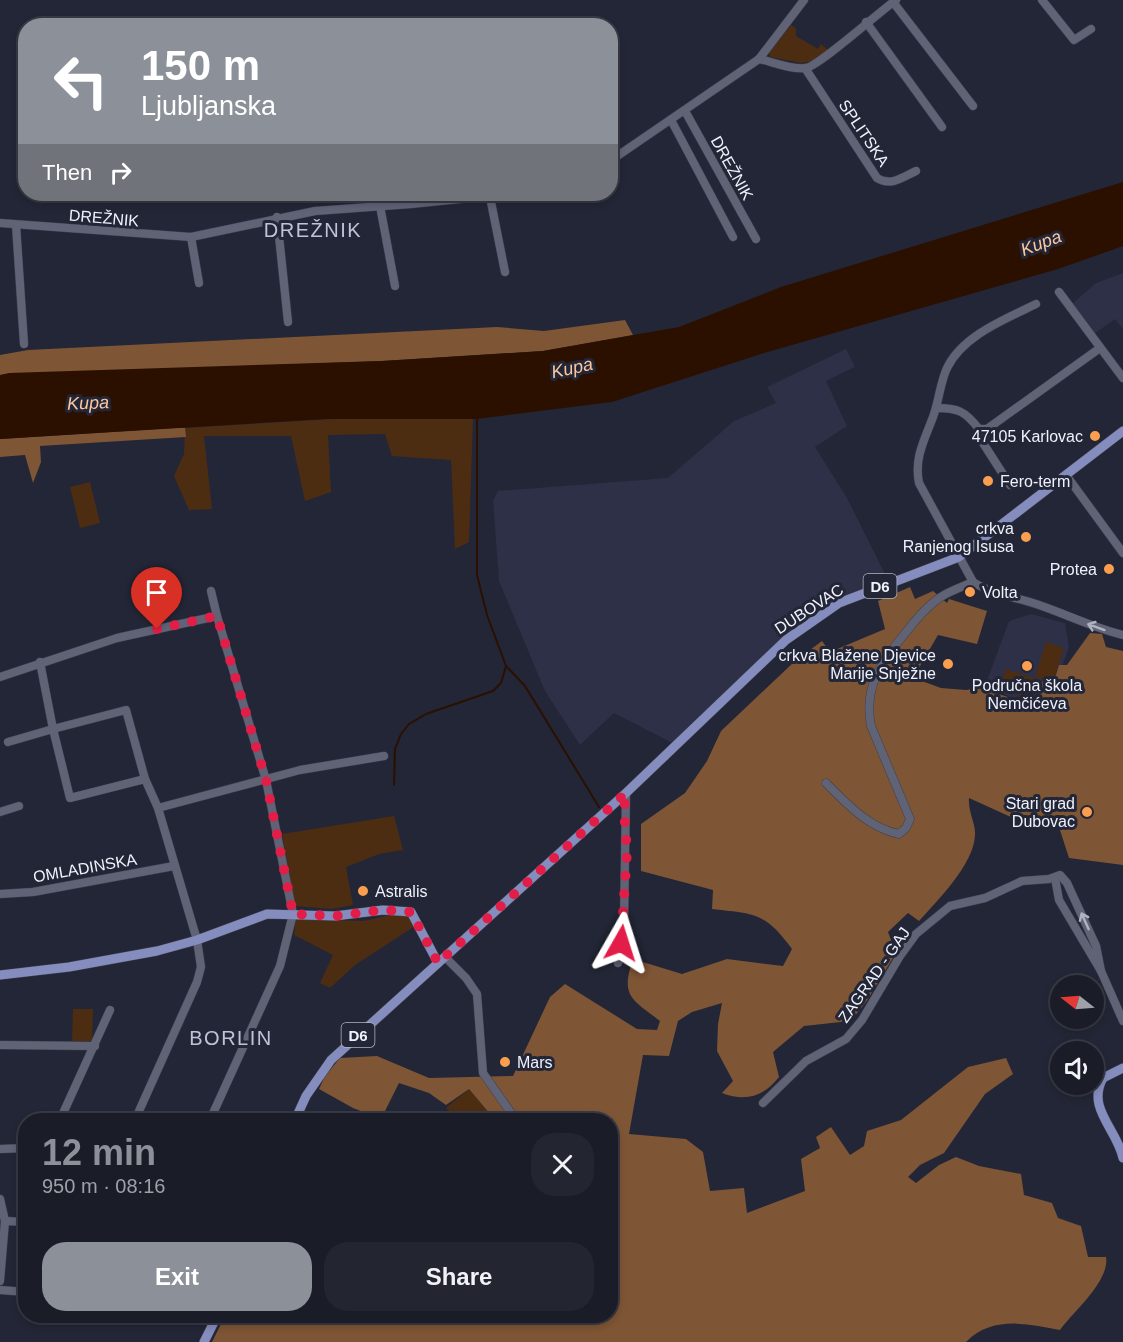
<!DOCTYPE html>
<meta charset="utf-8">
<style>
:root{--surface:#1a1c28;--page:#232530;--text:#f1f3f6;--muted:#9fa1a8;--line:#383a45;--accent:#8c9099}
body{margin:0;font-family:Helvetica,sans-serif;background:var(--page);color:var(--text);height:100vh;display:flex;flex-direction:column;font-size:22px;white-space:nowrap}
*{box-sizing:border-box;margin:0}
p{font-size:20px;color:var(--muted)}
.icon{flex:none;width:33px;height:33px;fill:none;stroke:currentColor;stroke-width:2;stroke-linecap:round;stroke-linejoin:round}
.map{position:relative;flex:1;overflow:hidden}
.drawer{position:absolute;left:18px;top:1113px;width:600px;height:210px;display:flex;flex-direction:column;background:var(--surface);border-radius:24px;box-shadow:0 3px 9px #0003,0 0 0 2px var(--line)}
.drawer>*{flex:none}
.guide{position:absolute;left:18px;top:18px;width:600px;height:183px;border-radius:24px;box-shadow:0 3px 9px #0003,0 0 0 2px var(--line);background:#8c9099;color:#fff;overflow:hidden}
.needle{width:39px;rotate:287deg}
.fabs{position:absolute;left:1050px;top:975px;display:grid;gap:12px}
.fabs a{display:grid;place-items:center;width:54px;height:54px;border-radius:50%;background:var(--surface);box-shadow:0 3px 9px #0003,0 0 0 2px var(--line);font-size:30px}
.pin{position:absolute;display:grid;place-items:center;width:51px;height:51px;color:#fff;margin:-62px -26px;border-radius:50% 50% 50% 0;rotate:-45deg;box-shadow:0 0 6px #0007}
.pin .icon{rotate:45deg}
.me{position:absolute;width:66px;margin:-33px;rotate:6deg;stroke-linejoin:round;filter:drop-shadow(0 0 4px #0008)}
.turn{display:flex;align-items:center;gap:21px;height:126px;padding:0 24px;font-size:27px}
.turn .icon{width:78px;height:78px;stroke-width:2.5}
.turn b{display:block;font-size:42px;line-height:51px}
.then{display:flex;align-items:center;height:57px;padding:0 24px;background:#0003;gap:12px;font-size:22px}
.round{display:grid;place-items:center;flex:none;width:63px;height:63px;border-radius:24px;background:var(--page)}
.headline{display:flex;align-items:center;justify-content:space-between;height:102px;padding:0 24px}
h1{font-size:36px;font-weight:700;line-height:45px;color:var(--accent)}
.cta{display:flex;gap:12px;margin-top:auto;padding:12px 24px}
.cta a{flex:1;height:69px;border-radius:24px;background:var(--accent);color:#fff;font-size:24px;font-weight:700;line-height:69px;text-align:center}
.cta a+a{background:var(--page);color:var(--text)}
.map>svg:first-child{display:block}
</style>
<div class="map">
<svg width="1123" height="1342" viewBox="0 0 1123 1342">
<rect width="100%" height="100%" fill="#232636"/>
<g fill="#2d3046">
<polygon points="1123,273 1123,329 1115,319 1094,334 1072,304 1096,283"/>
<polygon points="846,349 855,367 826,381 847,426 815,447 847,498 887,578 838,599 674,744 614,713 580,745 545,691 499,581 493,500 498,491 668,478 734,421 776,403 767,387"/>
<polygon points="1031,614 1065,623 1069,647 1051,698 1037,709 985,686 1009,621"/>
</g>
<g fill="#4d2d12">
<polygon points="791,25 796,28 796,36 818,49 821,44 828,50 813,61 801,63 770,57 769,53"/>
<polygon points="334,419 473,419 469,542 455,549 451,460 392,456 385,434 328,435 331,492 305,501 291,436 204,436 212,509 189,510 174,476 184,454 185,428"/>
<polygon points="90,482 100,523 80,528 70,487"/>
<polygon points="1046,642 1064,648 1053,682 1035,677"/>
<polygon points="1006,669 1039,680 1033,700 999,689"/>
<polygon points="394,816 403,850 379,854 346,867 353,905 332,909 295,906 282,834"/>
<polygon points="399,913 410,917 415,926 355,965 330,988 320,983 333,955 294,935 296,919 364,921"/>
<polygon points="73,1009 93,1009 92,1041 72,1041"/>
<polygon points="469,1089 495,1120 456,1120 446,1108"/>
</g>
<g fill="#7e5535">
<polygon points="625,320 633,335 543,351 382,361 0,375 0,355 28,350 497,327 544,331"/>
<polygon points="173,428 185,428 186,437 40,446 41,462 33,483 25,455 0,457 0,439"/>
<path d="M910,587L915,599L933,591L947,603L949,599L987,611L977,644L938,635L920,666L919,680L941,688L966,690L980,688L1030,704L1036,701L1042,682L1053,685L1059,665H1067L1090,633L1102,634L1106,647L1123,651V865L1069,858L1058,824L1035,828L969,798C968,813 976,824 975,835C974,864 938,900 919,921L908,913L888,932L896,953L866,1002L853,1018L841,1022L804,1026L773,1052L779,1077C763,1097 746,1102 722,1093L733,1081L717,1051L718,1024L722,1003L692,1012L678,1021L669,1056L643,1055L629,1134L686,1139L703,1152L710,1191L744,1188L747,1213L805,1191L801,1159L820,1148L816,1137L831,1127L850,1155L864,1146L867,1131L901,1120L968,1067L1006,1058L1013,1074L985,1094L944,1153L920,1165L908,1177L916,1183L939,1165L956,1157L979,1166L1021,1174L1024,1195L1052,1203L1058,1218L1081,1226L1088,1257H1106C1110,1281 1073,1312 1060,1330C1028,1324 993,1315 966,1342H212L225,1316H610V1120H495L469,1089L446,1105L429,1093L399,1083L381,1119L353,1108L319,1089L325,1076L340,1058L377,1056L429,1078L513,1076L550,997L565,984L637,1029L657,1030L660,1021C632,999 620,997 633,959L682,974L727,959L783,966L792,949C765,912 755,914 712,909L713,890L641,871V824L685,793L707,761L721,731L794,662L822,641L830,652L885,629L878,601Z"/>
</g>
<polygon fill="#2b1000" points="1123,182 1123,246 1058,269 764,353 612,402 477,419 325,419 0,439 0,375 9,373 382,361 543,351 679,327 781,287"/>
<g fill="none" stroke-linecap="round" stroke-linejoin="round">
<g stroke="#2b1000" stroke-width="2">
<polyline points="507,667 525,686 599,807"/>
<polyline points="394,785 395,749 401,734 409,724 426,714 493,691 501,683 506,666 487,615 477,575 477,418"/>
</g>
<defs>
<g id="minor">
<polyline points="1042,0 1074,40 1091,29"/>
<polyline points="893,2 973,106"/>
<polyline points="866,22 942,127"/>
<path d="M759,59C773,62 792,70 806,68C819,66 879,12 896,0"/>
<path d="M805,68L877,178C891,187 903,177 916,171"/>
<polyline points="685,111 756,239"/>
<polyline points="671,120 733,237"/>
<polyline points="610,161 759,59 804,0"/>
<polyline points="490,197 505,272"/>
<polyline points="380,206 395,286"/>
<polyline points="277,217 288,322"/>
<polyline points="0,223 191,237 315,211 411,204 510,194"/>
<polyline points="16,225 24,344"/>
<polyline points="191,237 199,283"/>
<polyline points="1059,292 1123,378"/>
<path d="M1036,304C1006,319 963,335 947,368C940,383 939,401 933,417C924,441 914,458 919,483L973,582C993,595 1017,597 1039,605C1068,615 1094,628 1123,635"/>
<path d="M936,408C958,408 965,411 979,429H987L1100,348"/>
<polyline points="987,429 983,443 1010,485"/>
<polyline points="1066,475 1123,553"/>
<polyline points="211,591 217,616"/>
<polyline points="40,662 53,729 126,710 145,779 158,808 197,940 201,967 197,982 135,1120"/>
<polyline points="0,677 117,638 217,616 266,780 293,914 280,966 210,1120"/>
<polyline points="8,742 53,729 70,798 145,779"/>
<path d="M826,783C847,804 869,828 899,834L906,828L910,819L871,726C863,685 883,660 907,631C917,618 930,603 944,595C953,590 964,586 973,582"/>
<polyline points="158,808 300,770 384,756"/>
<polyline points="0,812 19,806"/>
<polyline points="1055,878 1059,900 1101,971 1123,1021"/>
<polyline points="0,894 33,892 174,866"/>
<polyline points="445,957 466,978 477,994 483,1073 516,1120"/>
<polyline points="618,963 624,923 626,793"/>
<polyline points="0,1045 95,1046"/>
<polyline points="763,1103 806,1061 846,1039 862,1020 900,956 916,934 950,906 985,898 1022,881 1049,879 1060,875 1067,883 1096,946 1101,971"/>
<polyline points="60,1120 110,1010"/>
<polyline points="0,1149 26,1148"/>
<polyline points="0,1199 5,1221 0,1281"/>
<polyline points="5,1221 26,1222"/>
<polyline points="0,1290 26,1292"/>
</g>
<g id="major">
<polyline points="0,975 69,967 157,951 197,940 267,914 335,916 383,910 411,912 438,963"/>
<path d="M1123,1068L1103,1078C1086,1108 1117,1129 1123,1158"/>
<polyline points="295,1120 306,1096 331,1060 626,793 786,640 839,603 959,557 1123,431"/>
<polyline points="204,1342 217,1316"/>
</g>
</defs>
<use href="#minor" stroke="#3f414e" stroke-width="9"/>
<use href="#major" stroke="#3f414e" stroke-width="10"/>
<use href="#minor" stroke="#606376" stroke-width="8"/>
<use href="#major" stroke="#858dbe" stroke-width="9"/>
</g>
<defs><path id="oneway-shaft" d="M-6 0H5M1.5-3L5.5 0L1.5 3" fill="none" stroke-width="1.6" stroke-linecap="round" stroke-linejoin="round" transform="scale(1.5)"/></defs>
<g stroke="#afb2c0">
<use href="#oneway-shaft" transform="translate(1096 627) rotate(-160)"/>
<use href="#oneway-shaft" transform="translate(1085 921) rotate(-114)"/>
</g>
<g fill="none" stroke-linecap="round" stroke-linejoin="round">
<polyline stroke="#e11d48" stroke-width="10" stroke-dasharray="0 18" points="157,629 217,616 266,780 293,914 335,916 383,910 411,912 438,963 626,793 624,810 627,852 621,943"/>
</g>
<g fill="#fb9e50" stroke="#232636" stroke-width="2">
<circle cx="1095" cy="436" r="6"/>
<circle cx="988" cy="481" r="6"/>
<circle cx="1026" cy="537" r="6"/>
<circle cx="1109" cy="569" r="6"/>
<circle cx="970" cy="592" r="6"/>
<circle cx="948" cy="664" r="6"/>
<circle cx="1027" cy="666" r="6"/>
<circle cx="1087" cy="812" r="6"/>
<circle cx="363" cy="891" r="6"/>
<circle cx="505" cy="1062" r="6"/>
</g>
<g text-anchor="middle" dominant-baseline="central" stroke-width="6" stroke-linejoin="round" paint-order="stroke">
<g fill="#232636" stroke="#b2b5c1" stroke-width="1.5">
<rect x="863.5" y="574" width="33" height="24" rx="4.5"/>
<rect x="341.5" y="1023" width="33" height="24" rx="4.5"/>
</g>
<g font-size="15" font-weight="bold" fill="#eff2fd">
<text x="880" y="586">D6</text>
<text x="358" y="1035">D6</text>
</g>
<g font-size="16" fill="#eff2fd" stroke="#232636">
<text transform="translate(864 133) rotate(56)">SPLITSKA</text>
<text transform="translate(732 168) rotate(61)">DREŽNIK</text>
<text transform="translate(104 218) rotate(5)">DREŽNIK</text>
<text transform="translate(809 609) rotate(-33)">DUBOVAC</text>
<text transform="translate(85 868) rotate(-10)">OMLADINSKA</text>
<text transform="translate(874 975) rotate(-55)">ZAGRAD - GAJ</text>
</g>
<g font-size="16" fill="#eff2fd" stroke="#232636" text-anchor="end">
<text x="1083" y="436">47105 Karlovac</text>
<text x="1000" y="481" text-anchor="start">Fero-term</text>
<text x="1014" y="528">crkva<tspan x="1014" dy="18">Ranjenog Isusa</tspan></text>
<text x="1097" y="569">Protea</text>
<text x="982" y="592" text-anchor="start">Volta</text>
<text x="936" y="655">crkva Blažene Djevice<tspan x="936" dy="18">Marije Snježne</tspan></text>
<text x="1027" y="685" text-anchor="middle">Područna škola<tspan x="1027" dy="18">Nemčićeva</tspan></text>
<text x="1075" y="803">Stari grad<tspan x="1075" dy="18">Dubovac</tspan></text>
<text x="375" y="891" text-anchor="start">Astralis</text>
<text x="517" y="1062" text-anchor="start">Mars</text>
</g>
<g font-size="18" font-style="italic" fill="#fbc69e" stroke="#232636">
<text transform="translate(1041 243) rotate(-21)">Kupa</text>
<text transform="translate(572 368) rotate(-12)">Kupa</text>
<text transform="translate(88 403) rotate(-2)">Kupa</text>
</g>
<g font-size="20" letter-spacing="1.5" fill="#bfc3d9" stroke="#232636">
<text x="313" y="230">DREŽNIK</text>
<text x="231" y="1038">BORLIN</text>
</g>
</g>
</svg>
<div class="fabs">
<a><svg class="needle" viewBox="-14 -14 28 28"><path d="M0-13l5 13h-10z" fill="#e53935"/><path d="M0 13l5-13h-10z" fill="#9fa1a8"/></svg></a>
<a><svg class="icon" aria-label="sound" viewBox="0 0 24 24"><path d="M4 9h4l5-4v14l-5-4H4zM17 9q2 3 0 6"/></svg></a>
</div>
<div class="pin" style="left:157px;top:629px;background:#d93025"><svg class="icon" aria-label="arrive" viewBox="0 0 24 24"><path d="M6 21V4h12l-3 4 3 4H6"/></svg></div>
<svg class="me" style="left:621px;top:943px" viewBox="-20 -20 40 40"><path d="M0-17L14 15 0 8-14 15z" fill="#e11d48" stroke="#fff" stroke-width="4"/></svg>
<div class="guide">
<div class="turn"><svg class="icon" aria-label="left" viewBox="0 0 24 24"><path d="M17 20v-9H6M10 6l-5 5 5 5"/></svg><div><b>150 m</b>Ljubljanska</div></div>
<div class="then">Then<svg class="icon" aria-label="right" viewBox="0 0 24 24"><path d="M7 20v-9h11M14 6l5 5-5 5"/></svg></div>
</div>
<section class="drawer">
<div class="headline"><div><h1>12 min</h1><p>950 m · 08:16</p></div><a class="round"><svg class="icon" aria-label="close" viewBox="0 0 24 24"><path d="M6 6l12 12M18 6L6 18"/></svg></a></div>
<div class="cta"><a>Exit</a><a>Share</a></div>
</section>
</div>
